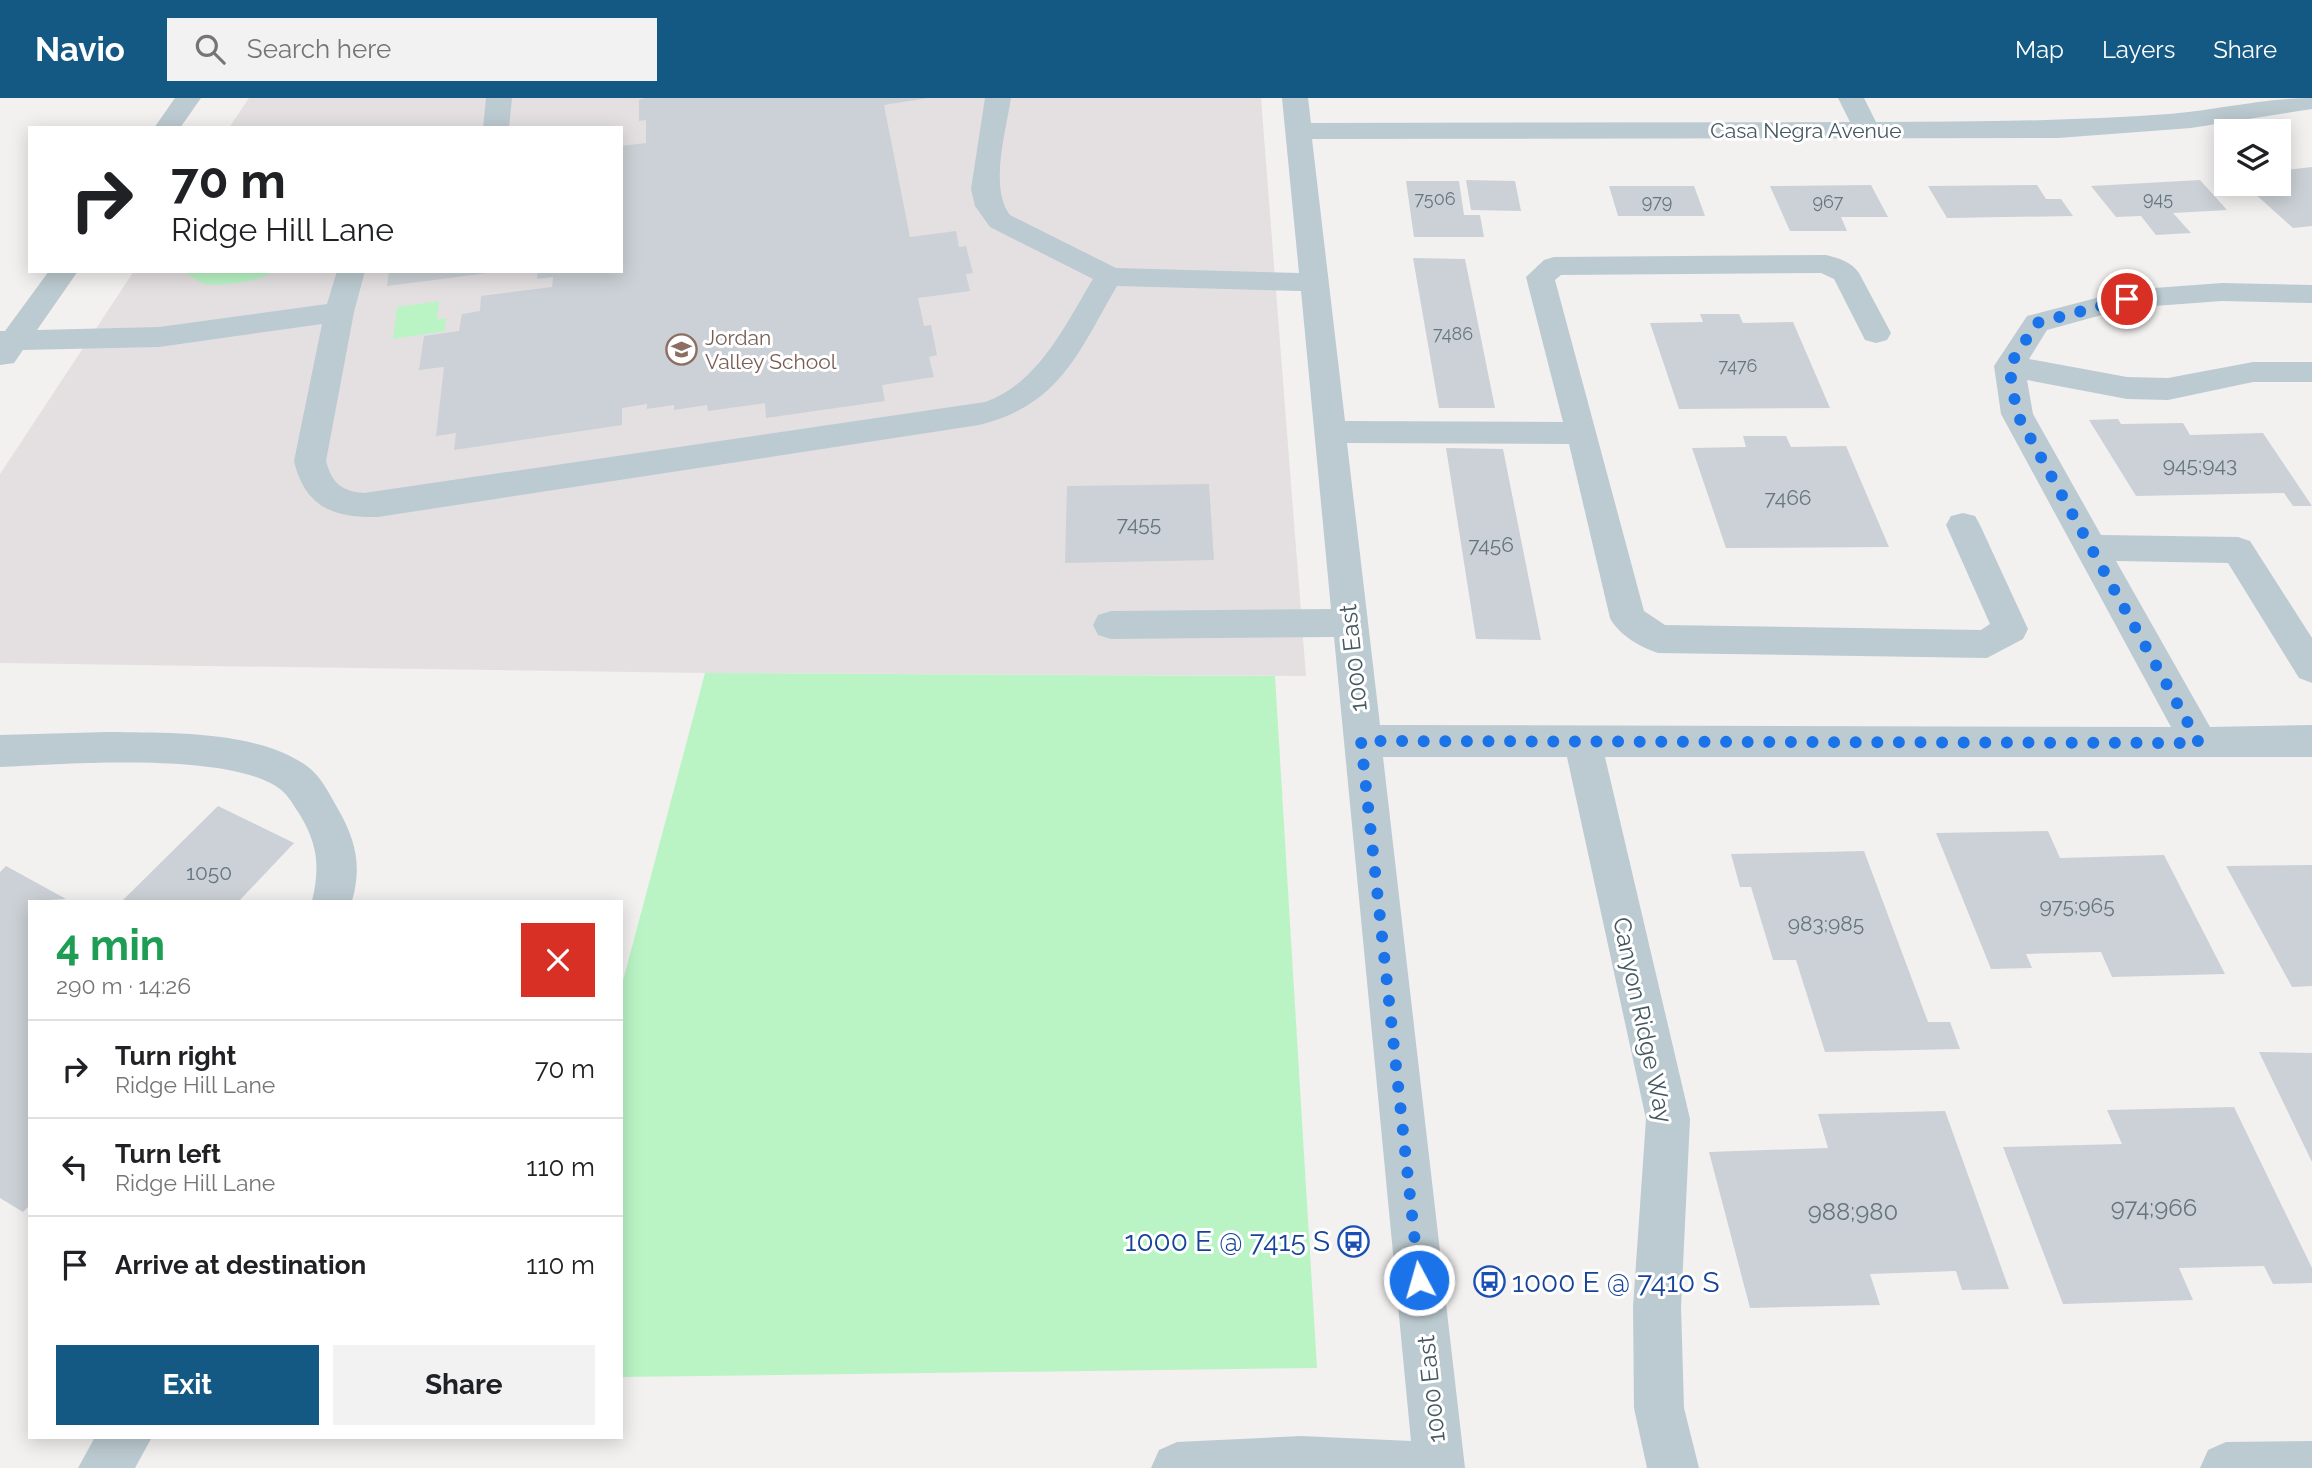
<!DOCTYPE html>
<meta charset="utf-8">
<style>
:root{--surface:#fff;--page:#f2f2f2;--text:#202124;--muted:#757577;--line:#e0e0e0;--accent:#135983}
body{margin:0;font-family:Raleway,sans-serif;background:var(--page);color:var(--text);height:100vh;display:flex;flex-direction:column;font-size:26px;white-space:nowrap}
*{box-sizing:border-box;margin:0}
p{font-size:23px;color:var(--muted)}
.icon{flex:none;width:38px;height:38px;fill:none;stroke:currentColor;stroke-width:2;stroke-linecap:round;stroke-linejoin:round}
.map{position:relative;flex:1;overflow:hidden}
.details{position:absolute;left:28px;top:802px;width:595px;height:539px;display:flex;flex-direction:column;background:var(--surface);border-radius:0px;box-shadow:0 4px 18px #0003}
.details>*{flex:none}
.top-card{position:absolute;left:28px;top:28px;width:595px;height:147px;border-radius:0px;box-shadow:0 4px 18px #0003;background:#fff;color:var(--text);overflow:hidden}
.tools{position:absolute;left:2214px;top:21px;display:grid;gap:14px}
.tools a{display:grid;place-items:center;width:77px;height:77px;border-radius:0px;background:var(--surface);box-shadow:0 4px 18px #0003;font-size:35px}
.pin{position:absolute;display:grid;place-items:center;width:60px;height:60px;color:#fff;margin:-30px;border:4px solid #fff;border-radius:50%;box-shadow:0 2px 7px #0007}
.me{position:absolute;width:77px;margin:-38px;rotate:354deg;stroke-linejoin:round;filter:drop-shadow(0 0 5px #0008)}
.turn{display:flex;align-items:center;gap:24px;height:147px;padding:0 28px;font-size:32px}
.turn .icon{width:91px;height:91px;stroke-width:2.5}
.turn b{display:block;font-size:49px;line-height:60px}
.round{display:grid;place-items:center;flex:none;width:74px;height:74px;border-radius:0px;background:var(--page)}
.head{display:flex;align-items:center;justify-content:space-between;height:119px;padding:0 28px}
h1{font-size:42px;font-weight:700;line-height:52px;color:#1e9e55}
.button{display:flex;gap:14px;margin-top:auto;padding:14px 28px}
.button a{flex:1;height:80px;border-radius:0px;background:var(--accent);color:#fff;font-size:28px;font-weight:700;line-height:80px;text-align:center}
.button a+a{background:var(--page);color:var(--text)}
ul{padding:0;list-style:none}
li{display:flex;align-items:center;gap:21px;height:98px;padding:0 28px;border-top:2px solid var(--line)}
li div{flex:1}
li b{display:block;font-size:26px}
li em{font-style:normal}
header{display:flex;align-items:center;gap:42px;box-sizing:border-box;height:98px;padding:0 35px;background:var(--accent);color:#fff}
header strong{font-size:33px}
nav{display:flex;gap:38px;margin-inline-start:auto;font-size:24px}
.search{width:490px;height:63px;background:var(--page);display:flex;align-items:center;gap:18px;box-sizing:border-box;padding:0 24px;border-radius:0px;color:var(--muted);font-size:26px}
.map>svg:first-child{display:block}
</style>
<header>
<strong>Navio</strong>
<div class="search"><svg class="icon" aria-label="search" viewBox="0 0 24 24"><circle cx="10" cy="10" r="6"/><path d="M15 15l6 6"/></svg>Search here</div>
<nav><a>Map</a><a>Layers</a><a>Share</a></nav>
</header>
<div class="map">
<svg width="2312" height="1370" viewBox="0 0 2312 1370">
<rect width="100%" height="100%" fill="#f3f0f0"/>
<polygon fill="#e4e0e2" points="249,0 1261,0 1306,578 705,575 0,565 0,376 134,173 621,173 621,30 229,30"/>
<g fill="#baf4c5">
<path d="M183,173H272C267,183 214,190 202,185C196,182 189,176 183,173Z"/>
<polygon points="439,203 437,221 446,220 445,233 393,241 397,209"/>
<polygon points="705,575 1275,578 1317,1270 621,1279 621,890"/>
</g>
<g fill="#cbd1d6">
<polygon points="645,0 928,0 884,7 910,139 956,133 959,149 966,148 973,175 966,176 970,193 918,200 924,228 931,227 937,257 929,259 934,279 882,287 885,303 766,320 765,305 708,313 707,307 674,312 674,307 647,311 647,306 622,310 622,327 454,352 456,335 436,338 444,269 419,272 424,238 459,233 462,216 480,213 481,198 552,189 553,179 537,181 538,173 621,173 621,48 646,45 646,22 639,23 639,2"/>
<polygon points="2312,69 2312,128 2293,130 2244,86 2278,86 2278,73"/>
<polygon points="1466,82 1515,83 1521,113 1471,112"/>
<polygon points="2200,82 2227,112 2173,115 2191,135 2156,137 2141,118 2116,119 2091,88"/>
<polygon points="1406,83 1459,83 1464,117 1480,117 1484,139 1414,139"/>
<polygon points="1871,87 1888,119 1841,119 1847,133 1790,133 1770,88"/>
<polygon points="2037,87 2046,101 2061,101 2073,118 1947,120 1928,88"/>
<polygon points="1609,88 1694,88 1705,118 1618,118"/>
<polygon points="1413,160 1465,161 1495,310 1439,310"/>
<polygon points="389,173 487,173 488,175 387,188"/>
<polygon points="1700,216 1739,216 1743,225 1793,224 1830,310 1679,311 1650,225 1703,224"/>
<polygon points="2118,321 2121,326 2183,325 2190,337 2263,335 2312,408 2293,408 2284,395 2136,398 2089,322"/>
<polygon points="1743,338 1786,338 1791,349 1846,348 1889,449 1726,450 1692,350 1746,349"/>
<polygon points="1446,350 1503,351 1541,542 1476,541"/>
<polygon points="1209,386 1214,462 1065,465 1067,388"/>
<polygon points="218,708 294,745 239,803 122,803"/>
<polygon points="2048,733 2060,760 2164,757 2225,876 2112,879 2101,854 2026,856 2032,870 1991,871 1936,735"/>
<polygon points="1864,753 1928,924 1950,924 1960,951 1825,954 1796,862 1773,862 1751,789 1740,789 1731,756"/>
<polygon points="2312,767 2312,888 2292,889 2226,768"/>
<polygon points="6,768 66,801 30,803 30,1107 23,1114 0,1100 0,774"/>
<polygon points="2259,954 2312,955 2312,1064"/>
<polygon points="2234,1009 2312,1170 2312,1185 2273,1186 2264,1168 2179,1170 2193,1202 2063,1206 2003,1049 2122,1046 2107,1012"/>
<polygon points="1945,1013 2009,1191 1962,1192 1956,1173 1870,1176 1880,1207 1750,1210 1709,1054 1828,1050 1818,1016"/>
</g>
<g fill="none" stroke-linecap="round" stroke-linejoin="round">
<g fill="#bccbd1" fill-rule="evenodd">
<polygon points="175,0 201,0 180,30 154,30"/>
<polygon points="486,0 512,0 509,30 483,30"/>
<path d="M985,0H1011C1006,33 989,90 1010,117L1116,170L1299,175L1282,0H1308L1311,25L1850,24L1838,0H1864L1876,24C1974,24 2071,23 2169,16C2217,12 2264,0 2312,0V11L2191,30L2058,40L1312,41L1345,323L1563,324L1526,179L1544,162L1554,159L1826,157C1838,160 1852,164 1859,175L1891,235L1887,242L1876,245L1865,242L1834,181L1821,175L1561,177L1555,182L1644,513L1665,527L1981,532L1990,526L1946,427L1951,418L1963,415L1975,418L1980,427L2028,531L2023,541L1987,560L1658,555C1640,549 1619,537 1610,520L1569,346L1347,345L1380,627L2171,629L2001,316L1994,268L2027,218L2127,192L2222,185L2312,187V205L2222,203L2127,210L2047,232L2029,261L2127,279L2168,280L2253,264H2312V284H2253L2168,302L2127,301L2027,282L2033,316L2101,437L2238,439L2250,443L2312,540V585L2299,580L2228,465L2116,463L2210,629L2312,627V659H1605L1690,1021L1681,1209L1684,1310L1699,1370H1647L1634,1310L1633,1209L1646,1021L1567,659H1383L1465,1370H1151L1159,1352L1177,1344L1301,1338L1411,1343L1334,539L1111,541L1098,537L1093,527L1098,517L1111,513L1331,511L1301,193L1117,188C1078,255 1060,307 979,327L378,419C333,420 305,409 294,363L322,226L159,249L23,252L14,265L0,267V233H5L49,173H78L37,232L159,229L327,206L337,173H365L354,214L326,363C332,385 341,393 364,395L985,304C1039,285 1065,227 1093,181L990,129L975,108L971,91Z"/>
<path d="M108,634C168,635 257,632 307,668C321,678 330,697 338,711C356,742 362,769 352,803H312C320,769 318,747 300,717C294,708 289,698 280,691C230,653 64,666 0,669V637Z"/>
<polygon points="95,1339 152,1339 135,1370 78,1370"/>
<polygon points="2312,1343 2312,1370 2200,1370 2208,1352 2226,1344"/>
</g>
</g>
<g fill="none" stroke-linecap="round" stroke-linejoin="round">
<polyline stroke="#1a73e8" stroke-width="12" stroke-dasharray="0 21.6" points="1419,1182 1361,643 2199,645 2017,316 2009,268 2037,225 2127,201"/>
</g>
<defs>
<symbol id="school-ring" viewBox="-11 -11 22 22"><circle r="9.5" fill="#fff" stroke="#8d6e63" stroke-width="1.5"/><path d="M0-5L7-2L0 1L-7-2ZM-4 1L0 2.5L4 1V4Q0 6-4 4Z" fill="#8d6e63"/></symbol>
<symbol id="bus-ring" viewBox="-11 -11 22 22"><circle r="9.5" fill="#fff" stroke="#1a4fb4" stroke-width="1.5"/><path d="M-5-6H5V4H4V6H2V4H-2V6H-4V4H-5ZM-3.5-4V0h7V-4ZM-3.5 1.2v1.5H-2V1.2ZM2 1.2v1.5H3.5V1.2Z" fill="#1a4fb4"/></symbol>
</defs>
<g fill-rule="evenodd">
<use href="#school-ring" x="664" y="234" width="35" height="35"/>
<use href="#bus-ring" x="1336" y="1126" width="35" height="35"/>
<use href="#bus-ring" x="1472" y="1166" width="35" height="35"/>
</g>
<g text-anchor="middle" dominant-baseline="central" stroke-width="6" stroke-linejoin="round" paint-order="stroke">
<g font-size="18" fill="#66767e">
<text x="1435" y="100">7506</text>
<text x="2158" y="100">945</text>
<text x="1657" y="103">979</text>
<text x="1828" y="103">967</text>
<text x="1453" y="235">7486</text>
<text x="1738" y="267">7476</text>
</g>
<g font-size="21" fill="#455860" stroke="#fff">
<text x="1806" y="32">Casa Negra Avenue</text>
</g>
<g font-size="21" fill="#785e54" stroke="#fff" text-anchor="start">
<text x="705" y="239">Jordan<tspan x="705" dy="24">Valley School</tspan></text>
</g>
<g font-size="21" fill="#66767e">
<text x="2200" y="366">945;943</text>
<text x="1788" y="399">7466</text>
<text x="1139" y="425">7455</text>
<text x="1491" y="446">7456</text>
<text x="209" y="774">1050</text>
<text x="2077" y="807">975;965</text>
<text x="1826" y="825">983;985</text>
</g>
<g font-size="24" fill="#455860" stroke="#fff">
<text transform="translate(1353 560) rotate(-96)">1000 East</text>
<text transform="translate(1643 922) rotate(78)">Canyon Ridge Way</text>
<text transform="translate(1431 1291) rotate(-96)">1000 East</text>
</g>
<g font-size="24" fill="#66767e">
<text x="2154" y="1109">974;966</text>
<text x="1853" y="1113">988;980</text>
</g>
<g font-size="28" fill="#164399" stroke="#fff" text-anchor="end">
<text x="1330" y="1143">1000 E @ 7415 S</text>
<text x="1512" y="1184" text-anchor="start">1000 E @ 7410 S</text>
</g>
</g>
</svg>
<div class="tools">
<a><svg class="icon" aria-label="layers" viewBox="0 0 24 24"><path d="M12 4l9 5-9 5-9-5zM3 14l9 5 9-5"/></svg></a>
</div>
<div class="pin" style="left:2127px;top:201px;background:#d93025"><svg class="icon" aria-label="arrive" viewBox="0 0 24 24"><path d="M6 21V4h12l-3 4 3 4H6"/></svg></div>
<svg class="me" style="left:1419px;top:1182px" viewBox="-20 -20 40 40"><circle r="17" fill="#1a73e8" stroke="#fff" stroke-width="3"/><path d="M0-11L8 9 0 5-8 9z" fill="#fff"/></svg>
<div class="top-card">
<div class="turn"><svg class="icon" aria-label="right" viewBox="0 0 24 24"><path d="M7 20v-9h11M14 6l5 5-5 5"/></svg><div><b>70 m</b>Ridge Hill Lane</div></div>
</div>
<section class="details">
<div class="head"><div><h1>4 min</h1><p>290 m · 14:26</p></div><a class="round" style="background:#d93025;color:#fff"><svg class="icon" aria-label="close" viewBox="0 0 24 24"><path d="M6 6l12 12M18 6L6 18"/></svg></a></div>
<ul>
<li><svg class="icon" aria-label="right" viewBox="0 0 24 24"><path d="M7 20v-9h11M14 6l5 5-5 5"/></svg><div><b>Turn right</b><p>Ridge Hill Lane</p></div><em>70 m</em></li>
<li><svg class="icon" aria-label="left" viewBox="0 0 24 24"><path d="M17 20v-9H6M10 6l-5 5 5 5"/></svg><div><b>Turn left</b><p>Ridge Hill Lane</p></div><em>110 m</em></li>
<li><svg class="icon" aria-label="arrive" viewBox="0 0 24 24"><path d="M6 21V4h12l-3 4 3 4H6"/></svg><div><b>Arrive at destination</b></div><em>110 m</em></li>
</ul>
<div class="button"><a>Exit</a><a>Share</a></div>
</section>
</div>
